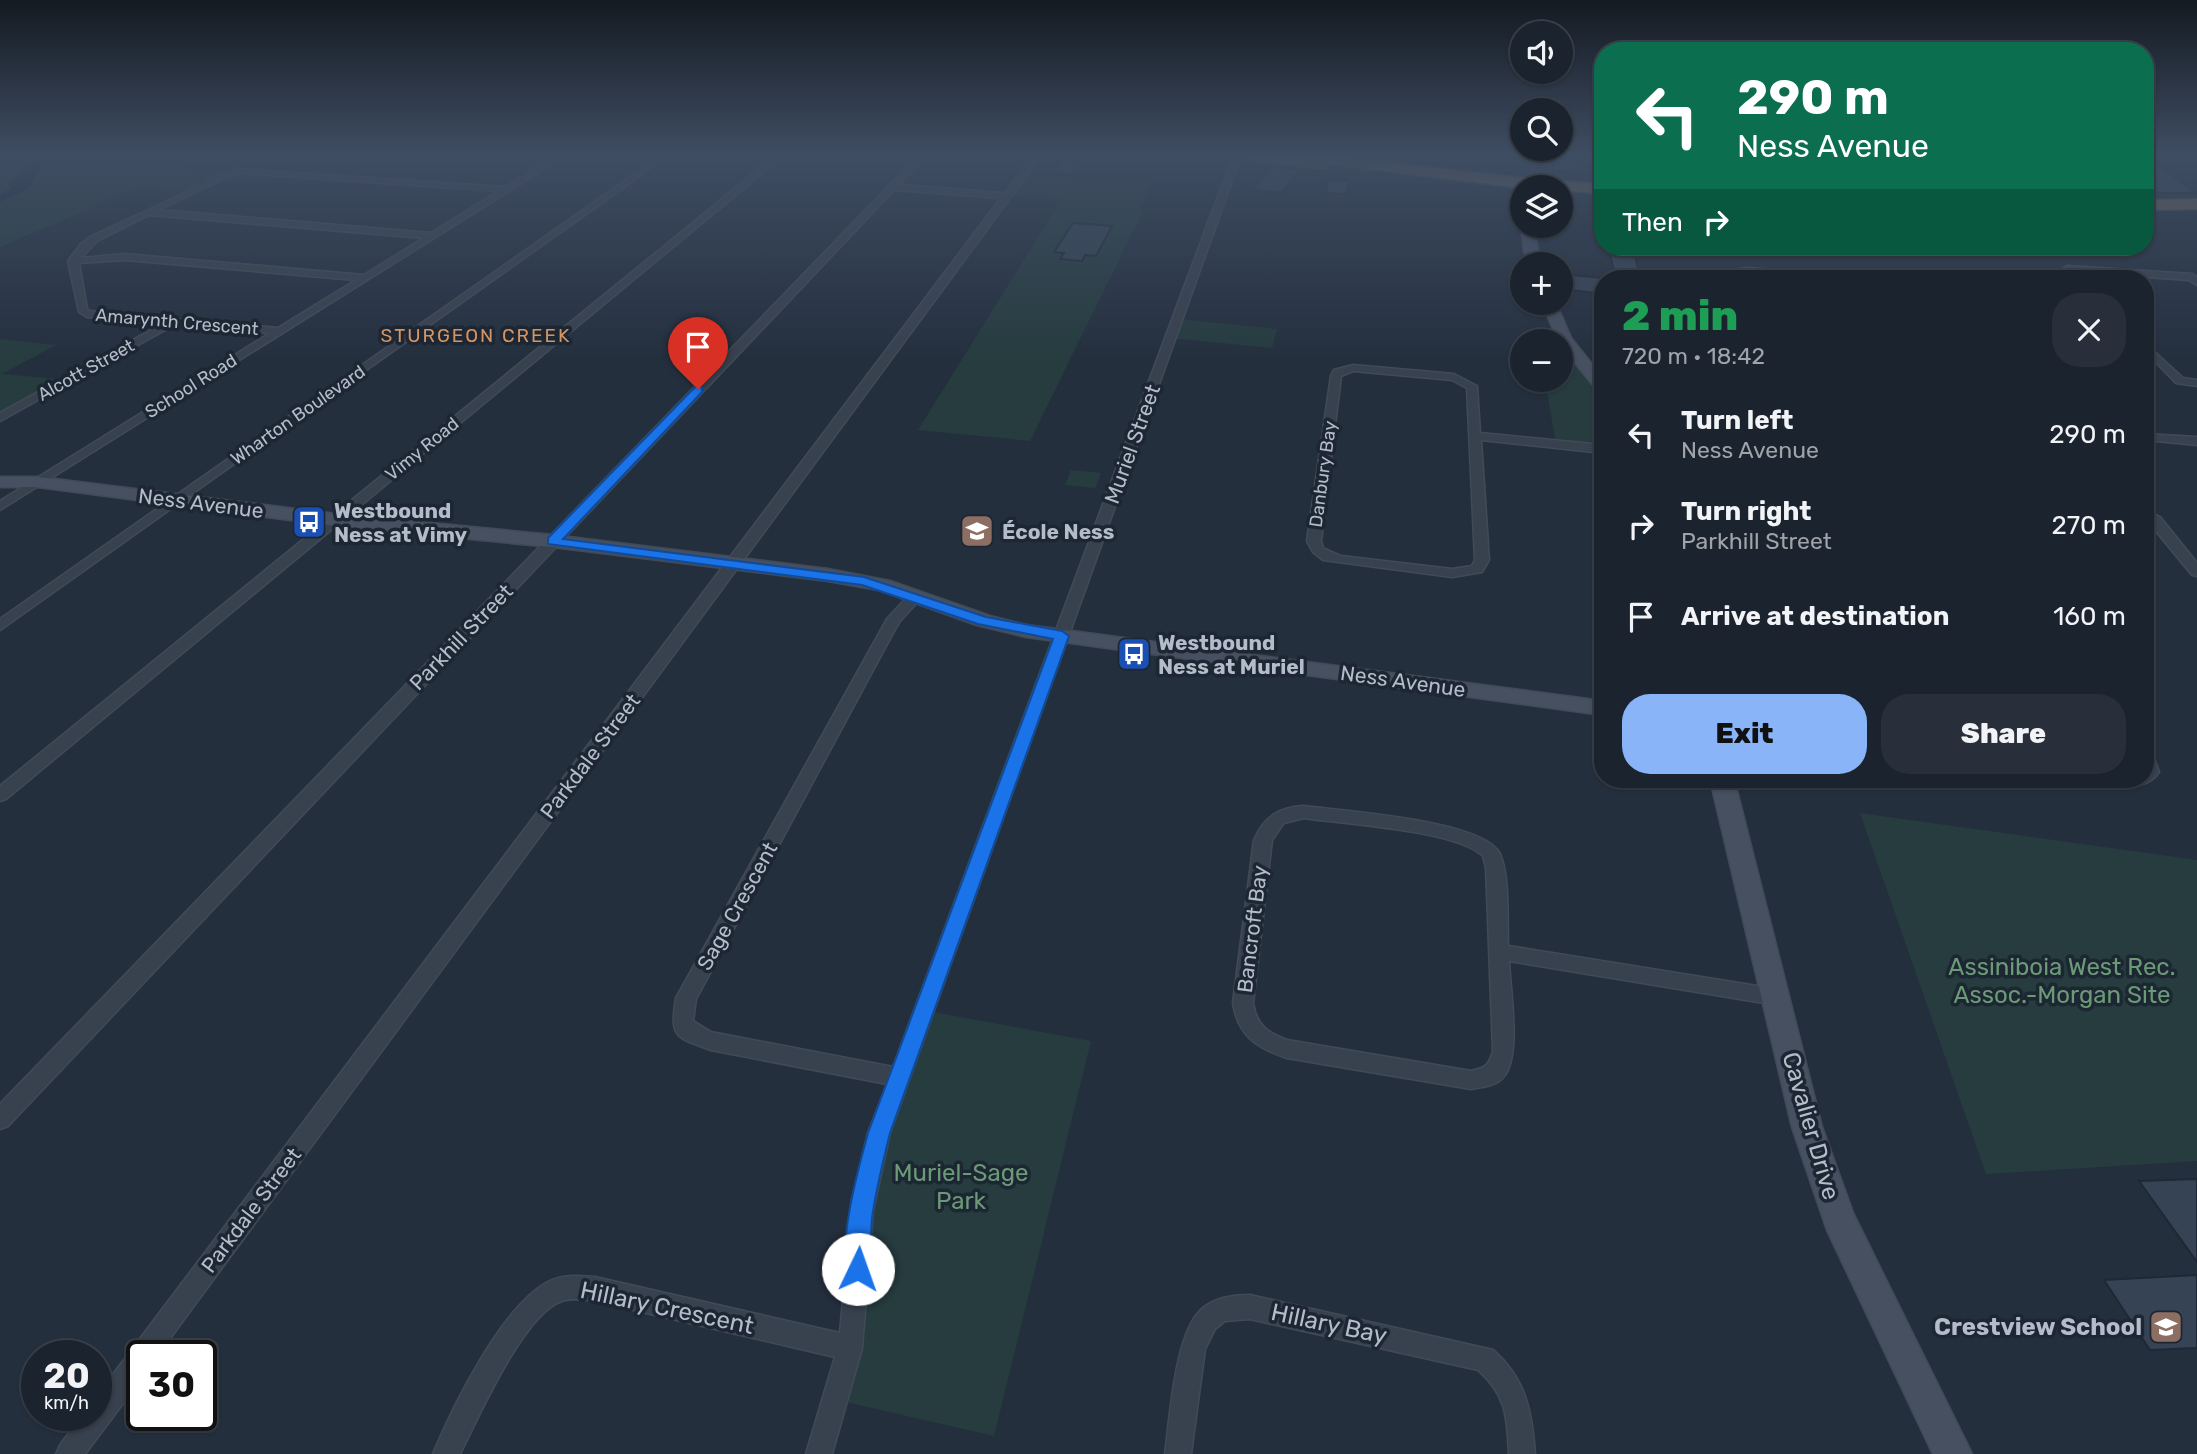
<!DOCTYPE html>
<meta charset="utf-8">
<style>
:root{--surface:#1b232e;--page:#282f3a;--text:#f1f3f6;--muted:#a0a4aa;--line:#39404a;--accent:#8ab4f8}
body{margin:0;font-family:Rubik,sans-serif;background:var(--page);color:var(--text);height:100vh;display:flex;flex-direction:column;font-size:26px;white-space:nowrap}
*{box-sizing:border-box;margin:0}
p{font-size:23px;color:var(--muted)}
.icon{flex:none;width:38px;height:38px;fill:none;stroke:currentColor;stroke-width:2;stroke-linecap:round;stroke-linejoin:round}
.map{position:relative;flex:1;overflow:hidden}
.panel{position:absolute;left:1594px;top:270px;width:560px;height:518px;display:flex;flex-direction:column;background:var(--surface);border-radius:28px;box-shadow:0 2px 5px #0004,0 0 0 2px var(--line)}
.panel>*{flex:none}
.top-card{position:absolute;left:1594px;top:42px;width:560px;height:214px;border-radius:28px;box-shadow:0 2px 5px #0004,0 0 0 2px var(--line);background:#0b6e4f;color:#fff;overflow:hidden}
.fabs{position:absolute;left:1510px;top:21px;display:grid;gap:14px}
.fabs a{display:grid;place-items:center;width:63px;height:63px;border-radius:50%;background:var(--surface);box-shadow:0 2px 5px #0004,0 0 0 2px var(--line);font-size:35px}
.speed{position:absolute;left:21px;top:1340px;display:flex;gap:14px;font-size:35px;font-weight:700;text-align:center}
.speed>*{display:grid;place-content:center;width:91px;height:91px;border-radius:50%;background:var(--surface);box-shadow:0 2px 5px #0004,0 0 0 2px var(--line);line-height:1}
.speed small{font-size:18px;font-weight:400}
.speed .limit{border:4px solid #111;border-radius:10px;background:#fff;color:#111}
.pin{position:absolute;display:grid;place-items:center;width:60px;height:60px;color:#fff;margin:-72px -30px;border-radius:50% 50% 50% 0;rotate:-45deg;box-shadow:0 0 7px #0007}
.pin .icon{rotate:45deg}
.me{position:absolute;width:77px;margin:-38px;rotate:3deg;stroke-linejoin:round;filter:drop-shadow(0 0 5px #0008)}
.turn{display:flex;align-items:center;gap:24px;height:147px;padding:0 28px;font-size:32px}
.turn .icon{width:91px;height:91px;stroke-width:2.5}
.turn b{display:block;font-size:49px;line-height:60px}
.then{display:flex;align-items:center;height:66px;padding:0 28px;background:#0003;gap:14px;font-size:26px}
.round{display:grid;place-items:center;flex:none;width:74px;height:74px;border-radius:28px;background:var(--page)}
.head{display:flex;align-items:center;justify-content:space-between;height:119px;padding:0 28px}
h1{font-size:42px;font-weight:800;line-height:52px;color:#1e9e55}
.button{display:flex;gap:14px;margin-top:auto;padding:14px 28px}
.button a{flex:1;height:80px;border-radius:28px;background:var(--accent);color:#111;font-size:28px;font-weight:800;line-height:80px;text-align:center}
.button a+a{background:var(--page);color:var(--text)}
ul{padding:0;list-style:none}
li{display:flex;align-items:center;gap:21px;height:91px;padding:0 28px}
li div{flex:1}
li b{display:block;font-size:26px}
li em{font-style:normal}
.map>svg:first-child{display:block}
</style>
<div class="map">
<svg width="2197" height="1454" viewBox="0 0 2197 1454">
<rect width="100%" height="100%" fill="#242f3e"/>
<g fill="#263c3f">
<polygon points="0,156 209,156 180,169 228,173 188,192 137,188 0,247"/>
<polygon points="1023,175 1152,184 1139,210 1143,211 1030,441 918,430 1061,200 1007,196"/>
<polygon points="1178,319 1277,329 1272,348 1171,338"/>
<polygon points="0,339 56,345 2,374 68,380 0,418"/>
<polygon points="1570,350 1603,387 1603,449 1556,444 1545,380 1561,380 1561,351"/>
<polygon points="1071,470 1101,473 1095,488 1065,485"/>
<polygon points="1860,813 2197,860 2197,1161 1986,1174"/>
<polygon points="922,1010 1091,1041 994,1436 837,1400 860,1221"/>
</g>
<polygon fill="#17263c" points="43,156 59,156 35,174 30,188 0,202 0,195 11,188 8,185 25,167"/>
<g fill="#364354" stroke="#1f2835" stroke-width="2">
<polygon points="1563,156 1575,156 1578,167 1572,173 1550,169"/>
<polygon points="2146,156 2196,193 2146,193"/>
<polygon points="1062,160 1066,160 1082,161 1072,175 1053,173"/>
<polygon points="1272,166 1301,169 1281,193 1252,190"/>
<polygon points="1328,180 1349,181 1347,194 1326,193"/>
<polygon points="1073,223 1112,226 1096,256 1085,255 1082,261 1060,259 1064,253 1054,252"/>
<polygon points="1608,247 1632,247 1641,278 1616,278"/>
<polygon points="1561,274 1603,278 1603,294 1563,289"/>
<polygon points="2197,1179 2197,1262 2139,1181"/>
<polygon points="2197,1275 2197,1348 2150,1350 2104,1280"/>
</g>
<g fill="none" stroke-linecap="round" stroke-linejoin="round">
<defs>
<g id="street">
<path d="M556,156H565L0,510V501L270,333L174,325L0,421V413L162,324L87,317L79,312L68,261L80,245L90,237L236,169L506,187ZM237,173L499,191L431,233L158,210ZM149,215L424,238L364,275L125,254L81,258L97,241ZM125,260L356,280L278,328L90,311L87,309L79,263Z"/>
<polygon points="660,156 668,156 0,630 0,619"/>
<polygon points="775,156 783,156 6,799 0,801 0,786"/>
<polygon points="918,156 926,156 899,185 1005,193 1033,156 1041,156 157,1356 142,1356 142,1378 85,1454 56,1454 60,1445 82,1416 96,1416 96,1397 1001,198 894,190 8,1126 0,1129 0,1104"/>
<path d="M1233,156H1241L890,1133L873,1211L862,1348L832,1454H806L835,1357L595,1301C585,1300 572,1297 562,1301C524,1313 478,1418 460,1454H433C453,1406 502,1306 548,1282C563,1274 579,1276 595,1277L840,1333L852,1200L868,1133L887,1084L711,1050C674,1037 670,1037 676,998L887,619L910,594H920L922,597L900,621L893,633L696,999L693,1021L711,1032L893,1067Z"/>
<polygon points="2067,266 2192,274 2197,277 2197,285 2189,280 2076,272 2081,278 2071,278 2062,269"/>
<polygon points="1748,268 1841,275 1846,278 1748,274 1738,275 1737,278 1727,278 1732,270"/>
<polygon points="2146,344 2183,378 2197,380 2197,386 2176,383 2146,352"/>
<path d="M1353,365L1454,374L1477,386L1480,433L1603,445V453L1481,440L1489,560L1482,572L1452,577L1323,560L1313,552L1307,541L1331,376L1334,370ZM1353,371L1452,380L1467,388L1475,560L1472,566L1452,569L1341,556L1323,548L1321,541L1341,376Z"/>
<polygon points="2146,434 2197,437 2197,445 2146,440"/>
<polygon points="2146,510 2160,517 2197,563 2197,576 2192,575 2146,519"/>
<path d="M2146,751L2152,753L2159,772C2150,786 2133,788 2117,783L2115,779H2146Z"/>
<path d="M1304,806C1342,811 1484,820 1500,854C1510,877 1507,920 1508,946L1776,989L1783,991L1786,997L1783,1003L1776,1005L1509,961C1510,988 1521,1053 1505,1075C1498,1086 1483,1087 1471,1089L1287,1058C1257,1048 1238,1036 1233,1003L1254,840C1264,817 1279,807 1304,806ZM1304,818C1344,824 1456,830 1483,856L1486,868L1493,1051C1489,1065 1486,1068 1471,1071L1287,1040C1267,1033 1256,1024 1253,1003L1272,840L1284,823Z"/>
<path d="M1250,1295L1493,1350C1526,1379 1532,1412 1535,1454H1509C1507,1417 1507,1396 1478,1370L1250,1319L1225,1321L1215,1329L1205,1349L1191,1454H1165C1170,1418 1175,1330 1203,1308C1216,1297 1234,1295 1250,1295Z"/>
</g>
<g id="secondary">
<polygon points="1378,156 1389,156 1386,168 1361,172 1361,168 1377,164"/>
<polygon points="1522,223 1522,226 1533,226 1541,264 1528,264 1524,251 1521,226"/>
<polygon points="1542,303 1556,303 1571,338 1603,378 1603,392 1597,390 1563,348 1561,341 1558,341"/>
<polygon points="0,477 38,477 336,514 553,535 828,569 890,581 990,616 1026,625 1603,701 1603,715 1026,637 977,625 879,590 828,581 553,547 336,526 38,487 0,487"/>
<polygon points="1710,779 1734,779 1822,1127 1853,1213 1972,1454 1933,1454 1827,1230 1792,1127"/>
</g>
<g id="highway">
<polygon points="1242,156 1333,156 1522,178 1603,184 1603,194 1561,190 1561,187 1522,188 1328,164 1327,168 1322,169 1249,160"/>
<polygon points="2197,199 2197,209 2146,210 2146,200"/>
</g>
</defs>
<use href="#street" stroke="#414a57" stroke-width="3"/>
<use href="#secondary" stroke="#414a57" stroke-width="3"/>
<use href="#highway" stroke="#434c59" stroke-width="3"/>
<use href="#street" fill="#38414e" fill-rule="evenodd"/>
<use href="#secondary" fill="#465061" fill-rule="evenodd"/>
<use href="#highway" fill="#746855" fill-rule="evenodd"/>
</g>
<linearGradient id="sky" x2="0" y2="1"><stop stop-color="#141a22"/><stop offset="0.43" stop-color="#3f4d63"/><stop offset="1" stop-color="#3f4d63" stop-opacity="0"/></linearGradient>
<rect width="2197" height="359" fill="url(#sky)"/>
<path fill="#1a73e8" stroke="#114b97" stroke-width="2" d="M698,386L702,387V392L563,539L864,577L986,617L1062,631L1069,636L890,1133C883,1161 876,1189 872,1218C870,1238 873,1259 866,1278L858,1281L849,1278C836,1247 859,1166 868,1133L1053,639L978,624L862,585L548,544V538L695,387Z"/>
<defs>
<symbol id="bus-square" viewBox="-11 -11 22 22"><rect x="-9" y="-9" width="18" height="18" rx="4" fill="#1a4fb4" stroke="#1d2633"/><path d="M-5-6H5V4H4V6H2V4H-2V6H-4V4H-5ZM-3.5-4V0h7V-4ZM-3.5 1.2v1.5H-2V1.2ZM2 1.2v1.5H3.5V1.2Z" fill="#fff"/></symbol>
<symbol id="school-square" viewBox="-11 -11 22 22"><rect x="-9" y="-9" width="18" height="18" rx="4" fill="#8d6e63" stroke="#1d2633"/><path d="M0-5L7-2L0 1L-7-2ZM-4 1L0 2.5L4 1V4Q0 6-4 4Z" fill="#fff"/></symbol>
</defs>
<g fill-rule="evenodd">
<use href="#bus-square" x="290" y="503" width="38" height="38"/>
<use href="#school-square" x="958" y="512" width="38" height="38"/>
<use href="#bus-square" x="1115" y="635" width="38" height="38"/>
<use href="#school-square" x="2147" y="1308" width="38" height="38"/>
</g>
<g text-anchor="middle" dominant-baseline="central" stroke-width="7" stroke-linejoin="round" paint-order="stroke">
<g font-size="18" fill="#b4bcc9" stroke="#1d2633">
<text transform="translate(177 322) rotate(5)">Amarynth Crescent</text>
<text transform="translate(86 370) rotate(-29)">Alcott Street</text>
<text transform="translate(191 386) rotate(-32)">School Road</text>
<text transform="translate(298 415) rotate(-35)">Wharton Boulevard</text>
<text transform="translate(422 449) rotate(-39)">Vimy Road</text>
<text transform="translate(1323 474) rotate(-82)">Danbury Bay</text>
</g>
<g font-size="19" letter-spacing="2" fill="#d59563" stroke="#1d2633">
<text x="476" y="335">STURGEON CREEK</text>
</g>
<g font-size="21" fill="#b4bcc9" stroke="#1d2633">
<text transform="translate(1132 444) rotate(-70)">Muriel Street</text>
<text transform="translate(201 503) rotate(7)">Ness Avenue</text>
<text transform="translate(461 637) rotate(-46)">Parkhill Street</text>
<text transform="translate(1403 681) rotate(8)">Ness Avenue</text>
<text transform="translate(590 756) rotate(-53)">Parkdale Street</text>
<text transform="translate(737 906) rotate(-61)">Sage Crescent</text>
<text transform="translate(1252 929) rotate(-83)">Bancroft Bay</text>
<text transform="translate(251 1210) rotate(-53)">Parkdale Street</text>
</g>
<g font-size="21" font-weight="bold" fill="#b4bcc9" stroke="#1d2633" text-anchor="start">
<text x="334" y="510">Westbound<tspan x="334" dy="24">Ness at Vimy</tspan></text>
<text x="1002" y="531">École Ness</text>
<text x="1158" y="642">Westbound<tspan x="1158" dy="24">Ness at Muriel</tspan></text>
</g>
<g font-size="24" fill="#6b9a76" stroke="#1d2633">
<text x="2062" y="967">Assiniboia West Rec.<tspan x="2062" dy="28">Assoc.-Morgan Site</tspan></text>
<text x="961" y="1173">Muriel-Sage<tspan x="961" dy="28">Park</tspan></text>
</g>
<g font-size="24" fill="#b4bcc9" stroke="#1d2633">
<text transform="translate(1811 1126) rotate(74)">Cavalier Drive</text>
<text transform="translate(667 1308) rotate(12)">Hillary Crescent</text>
<text transform="translate(1329 1324) rotate(12)">Hillary Bay</text>
</g>
<g font-size="24" font-weight="bold" fill="#b4bcc9" stroke="#1d2633" text-anchor="end">
<text x="2142" y="1327">Crestview School</text>
</g>
</g>
</svg>
<div class="fabs">
<a><svg class="icon" aria-label="sound" viewBox="0 0 24 24"><path d="M4 9h4l5-4v14l-5-4H4zM17 9q2 3 0 6"/></svg></a>
<a><svg class="icon" aria-label="search" viewBox="0 0 24 24"><circle cx="10" cy="10" r="6"/><path d="M15 15l6 6"/></svg></a>
<a><svg class="icon" aria-label="layers" viewBox="0 0 24 24"><path d="M12 4l9 5-9 5-9-5zM3 14l9 5 9-5"/></svg></a>
<a>+</a>
<a>−</a>
</div>
<div class="speed"><div>20<small>km/h</small></div><div class="limit">30</div></div>
<div class="pin" style="left:698px;top:389px;background:#d93025"><svg class="icon" aria-label="arrive" viewBox="0 0 24 24"><path d="M6 21V4h12l-3 4 3 4H6"/></svg></div>
<svg class="me" style="left:858px;top:1269px" viewBox="-20 -20 40 40"><circle r="19" fill="#fff"/><path d="M0-13L10 11 0 6-10 11z" fill="#1a73e8"/></svg>
<div class="top-card">
<div class="turn"><svg class="icon" aria-label="left" viewBox="0 0 24 24"><path d="M17 20v-9H6M10 6l-5 5 5 5"/></svg><div><b>290 m</b>Ness Avenue</div></div>
<div class="then">Then<svg class="icon" aria-label="right" viewBox="0 0 24 24"><path d="M7 20v-9h11M14 6l5 5-5 5"/></svg></div>
</div>
<section class="panel">
<div class="head"><div><h1>2 min</h1><p>720 m · 18:42</p></div><a class="round"><svg class="icon" aria-label="close" viewBox="0 0 24 24"><path d="M6 6l12 12M18 6L6 18"/></svg></a></div>
<ul>
<li><svg class="icon" aria-label="left" viewBox="0 0 24 24"><path d="M17 20v-9H6M10 6l-5 5 5 5"/></svg><div><b>Turn left</b><p>Ness Avenue</p></div><em>290 m</em></li>
<li><svg class="icon" aria-label="right" viewBox="0 0 24 24"><path d="M7 20v-9h11M14 6l5 5-5 5"/></svg><div><b>Turn right</b><p>Parkhill Street</p></div><em>270 m</em></li>
<li><svg class="icon" aria-label="arrive" viewBox="0 0 24 24"><path d="M6 21V4h12l-3 4 3 4H6"/></svg><div><b>Arrive at destination</b></div><em>160 m</em></li>
</ul>
<div class="button"><a>Exit</a><a>Share</a></div>
</section>
</div>
